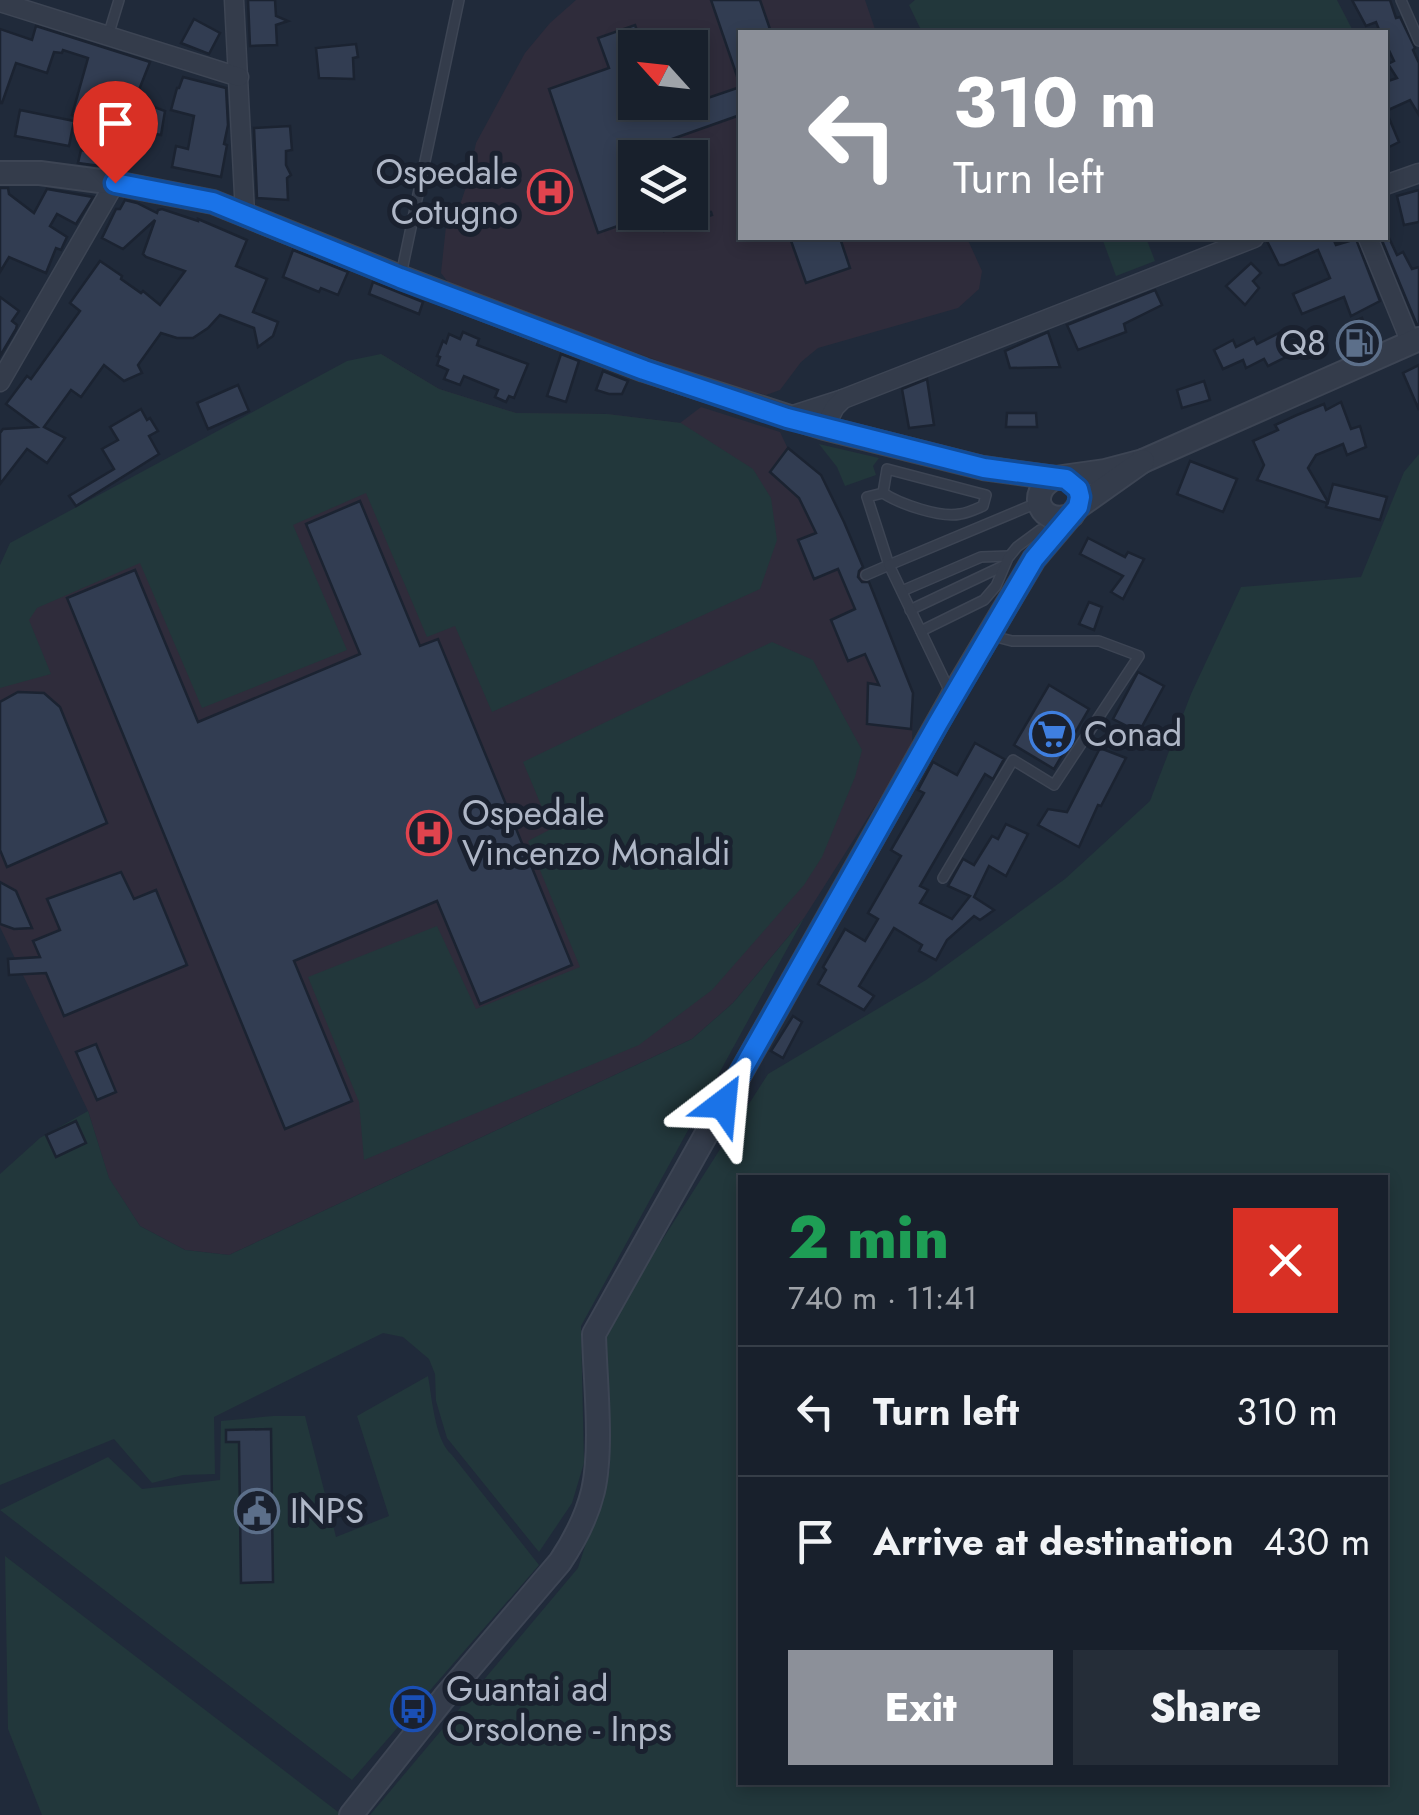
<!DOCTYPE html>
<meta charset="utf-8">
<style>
:root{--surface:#18202c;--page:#252d38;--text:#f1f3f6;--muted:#9fa3a9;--line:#363e48;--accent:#8c9099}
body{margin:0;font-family:Jost,sans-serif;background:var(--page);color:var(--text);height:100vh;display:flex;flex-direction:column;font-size:38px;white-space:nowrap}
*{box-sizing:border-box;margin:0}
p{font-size:32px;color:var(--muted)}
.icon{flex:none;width:55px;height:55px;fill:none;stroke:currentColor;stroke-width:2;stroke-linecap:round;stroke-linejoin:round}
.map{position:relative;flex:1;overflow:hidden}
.drawer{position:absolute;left:738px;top:1175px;width:650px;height:610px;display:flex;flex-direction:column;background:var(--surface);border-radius:0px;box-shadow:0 5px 15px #0003,0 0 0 2px var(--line)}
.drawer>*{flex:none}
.top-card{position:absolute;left:738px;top:30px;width:650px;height:210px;border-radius:0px;box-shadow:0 5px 15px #0003,0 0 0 2px var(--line);background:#8c9099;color:#fff;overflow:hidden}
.needle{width:65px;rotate:297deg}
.buttons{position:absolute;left:618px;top:30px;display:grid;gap:20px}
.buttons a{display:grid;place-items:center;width:90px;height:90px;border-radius:0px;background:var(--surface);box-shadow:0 5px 15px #0003,0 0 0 2px var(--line);font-size:50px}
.pin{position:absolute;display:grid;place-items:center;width:85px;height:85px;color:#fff;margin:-102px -42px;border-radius:50% 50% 50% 0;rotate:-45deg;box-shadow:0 0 10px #0007}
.pin .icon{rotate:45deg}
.me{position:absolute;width:110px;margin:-55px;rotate:29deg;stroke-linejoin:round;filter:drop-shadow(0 0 8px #0008)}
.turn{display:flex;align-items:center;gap:35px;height:210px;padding:0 50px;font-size:45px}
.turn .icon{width:130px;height:130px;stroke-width:2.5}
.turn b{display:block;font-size:70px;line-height:85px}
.round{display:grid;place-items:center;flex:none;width:105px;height:105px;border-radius:0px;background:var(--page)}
.summary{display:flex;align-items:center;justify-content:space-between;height:170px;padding:0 50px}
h1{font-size:60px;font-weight:800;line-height:75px;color:#1e9e55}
.button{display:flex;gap:20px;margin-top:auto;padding:20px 50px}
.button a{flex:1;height:115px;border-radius:0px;background:var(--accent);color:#fff;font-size:40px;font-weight:800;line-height:115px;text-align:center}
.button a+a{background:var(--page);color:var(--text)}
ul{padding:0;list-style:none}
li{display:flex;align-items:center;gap:30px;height:130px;padding:0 50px;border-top:2px solid var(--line)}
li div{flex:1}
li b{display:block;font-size:38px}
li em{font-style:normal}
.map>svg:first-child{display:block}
</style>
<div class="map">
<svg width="1419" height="1815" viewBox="0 0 1419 1815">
<rect width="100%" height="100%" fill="#202a3a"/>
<g fill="#2f2c3b" fill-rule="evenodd">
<path d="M576,0H865L876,32H740V238H967L982,271L979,289L958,308L818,348L801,362L780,390L766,395L717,382L451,286L441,273L446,226L461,202L468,181L476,143L525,53L550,23ZM635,48H690V102H635ZM635,158H690V212H635Z"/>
<polygon points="381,354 439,389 516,413 607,414 680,423 701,407 780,432 788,449 821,475 876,600 913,693 912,748 804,918 733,1003 692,1039 229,1255 185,1250 140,1226 109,1179 88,1111 0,927 0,571"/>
</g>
<g fill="#22373b" fill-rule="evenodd">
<polygon points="915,0 1337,0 1353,31 922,32 909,5"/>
<polygon points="1102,238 1146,238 1155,261 1116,276"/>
<polygon points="381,354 439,389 516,413 607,414 681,423 753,469 771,498 777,540 760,589 492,712 455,626 427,637 366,493 293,525 347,650 202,708 140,563 37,608 29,620 51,674 0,688 0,565 10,543 347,361"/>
<polygon points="819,444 879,458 873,466 876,475 845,486 837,467"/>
<path d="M1419,454V1815H370L578,1568L610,1469L601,1336L768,1074L926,980L1065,879L1150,801L1191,694L1241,587L1361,577L1404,472ZM740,1178H1385V1782H740Z"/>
<polygon points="772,642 813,660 862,750 855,777 822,857 804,885 712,990 639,1045 364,1160 359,1102 308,977 437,926 476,1009 580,967 528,841 551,829 523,762"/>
<polygon points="804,918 581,1326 584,1463 572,1503 539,1552 447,1438 436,1401 435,1374 429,1359 403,1337 383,1333 214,1417 215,1474 183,1475 152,1483 114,1439 0,1485 0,1174 40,1138 88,1111 109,1178 140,1226 185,1250 229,1255 692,1039 733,1003"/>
<path d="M428,1376C432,1398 435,1441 452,1455L539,1565L352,1780L0,1510L108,1457L142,1489L220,1480L221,1421L273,1416H305L336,1537L389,1516L357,1416Z"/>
<polygon points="5,1556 342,1815 42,1815 8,1729"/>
</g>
<g fill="#323d52" stroke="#1b2331" stroke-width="2.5">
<polygon points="248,0 275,0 276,16 288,21 276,25 277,45 250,46"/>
<polygon points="711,0 760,0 771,32 740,32 740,78 738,79"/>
<polygon points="1352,0 1390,0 1396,18 1400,17 1415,48 1413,50 1419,63 1419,115 1410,100 1386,111 1399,142 1385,149 1385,82 1397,78 1388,64 1394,61 1385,42 1385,32 1380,32 1376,22 1366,26"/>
<polygon points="194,19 220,33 209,54 181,43"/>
<polygon points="635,25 643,48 635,48 635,102 661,102 664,113 740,87 740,115 672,139 679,158 635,158 635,220 598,233 549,89 609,68 598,38"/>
<polygon points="36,26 150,62 135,100 165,111 161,135 113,126 115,115 90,110 88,119 72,115 88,58 63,50 62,53 54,52 47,73 16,63 2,103 0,103 0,29 32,40"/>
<polygon points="356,44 358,57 353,58 354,79 319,78 316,48"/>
<polygon points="183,77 226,88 228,125 224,144 227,145 221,177 172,167 176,146 188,149 194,116 171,110 177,88 179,88"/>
<polygon points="20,110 74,121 69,146 15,136"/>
<polygon points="290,126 292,150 286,151 286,165 291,175 287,178 288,200 257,198 254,128"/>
<polygon points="81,150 124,159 122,169 78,163"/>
<polygon points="0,188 8,188 9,194 34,213 47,189 93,197 76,224 57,214 50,226 67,237 61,250 56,248 46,273 9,257 0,272"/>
<polygon points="1419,190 1419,222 1404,225 1397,196"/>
<polygon points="125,200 137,203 157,213 158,210 162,209 198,221 198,219 247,240 236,266 267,279 253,312 278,322 273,336 258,347 254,328 220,315 208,328 193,338 177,338 161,333 138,365 142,373 124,381 104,365 81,397 71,390 44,427 65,438 47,463 27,449 0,484 0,433 3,429 37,427 6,404 27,376 31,379 80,311 70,303 100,261 122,276 121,279 141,293 143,291 160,305 185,271 146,257 143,254 155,220 123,249 102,238 116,209 120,209"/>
<polygon points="657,212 711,212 712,215 664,231"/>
<polygon points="790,238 840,238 850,268 806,283"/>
<polygon points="1277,238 1347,238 1335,243 1336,245 1356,239 1380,301 1351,316 1344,297 1302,314 1293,294 1330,278 1318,250 1284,265 1279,265 1267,241"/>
<polygon points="1381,238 1389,238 1397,255 1403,252 1412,269 1419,267 1419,324 1417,325"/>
<polygon points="293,250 348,272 338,295 321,288 319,292 283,277"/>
<polygon points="1251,263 1261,273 1253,281 1259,288 1245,305 1226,286"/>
<polygon points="373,282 423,302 419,314 369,294"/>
<polygon points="1155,290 1162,305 1124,324 1126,332 1078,350 1067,325"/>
<polygon points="0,297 19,311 12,321 17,325 16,329 0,356"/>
<polygon points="1362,318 1373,343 1355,351 1344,326"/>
<polygon points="463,332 479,339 477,345 528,364 514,398 509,396 506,402 495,397 498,390 464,376 460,385 444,379 448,370 437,365 440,357 437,356 443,341 446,343 449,334 460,339"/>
<polygon points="1048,332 1060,367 1010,368 1005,351"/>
<polygon points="1279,333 1290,355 1268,366 1264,359 1246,368 1243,360 1223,369 1214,350 1233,340 1236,347 1254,338 1257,344"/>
<polygon points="561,354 579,361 566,402 547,396"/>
<polygon points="1419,365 1419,410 1403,373"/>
<polygon points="603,371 628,381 622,394 609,394 596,390"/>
<polygon points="927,379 934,425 909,428 902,389"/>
<polygon points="1204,381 1210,400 1182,408 1177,390"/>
<polygon points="238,385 249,411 208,429 197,403"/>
<polygon points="1341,402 1351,429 1360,426 1366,447 1347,455 1343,444 1316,455 1308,468 1328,502 1333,484 1387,497 1380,520 1326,507 1327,503 1257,480 1264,465 1253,441 1278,430 1275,425 1297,415 1324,404 1326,410"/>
<polygon points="141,409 147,420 150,418 158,431 149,436 159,454 76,506 69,496 114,469 102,449 118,440 110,427"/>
<polygon points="1007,413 1036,413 1037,427 1006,427"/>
<polygon points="788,448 821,475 844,522 863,567 859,571 858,577 862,582 869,582 913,693 911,729 867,724 868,683 879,685 865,654 848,661 831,620 855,609 838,569 814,579 798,540 816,533 799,498 770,472"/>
<polygon points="1190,461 1237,479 1223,512 1177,494"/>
<polygon points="360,501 420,646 438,639 572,965 480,1004 437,901 294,961 352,1101 285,1129 67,598 135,570 198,722 360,654 306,524"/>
<polygon points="1088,538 1125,557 1128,552 1144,559 1123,599 1111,592 1123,576 1080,554"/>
<polygon points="1089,602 1102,607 1094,630 1079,624"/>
<polygon points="1138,672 1164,686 1139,732 1113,719"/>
<polygon points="1049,685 1089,709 1054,769 1014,745"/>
<polygon points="18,692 44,693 60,707 107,823 7,867 0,850 0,702"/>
<polygon points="975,743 1004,759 993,779 985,774 920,886 928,890 920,903 952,919 970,896 948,886 963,859 974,865 992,836 998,839 1006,824 1028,834 1006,876 989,866 974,897 994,910 980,920 974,916 947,940 936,960 919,951 922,945 894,928 859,986 874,996 864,1010 818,984 826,970 823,967 845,929 865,941 878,919 868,913 901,856 891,850 924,793 918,790 933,762 957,775"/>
<polygon points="1100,748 1126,758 1101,806 1098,805 1079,847 1038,825 1048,809 1067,812"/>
<polygon points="121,872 134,899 156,890 187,965 64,1016 46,973 9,975 8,959 40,957 33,941 60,930 47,899"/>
<polygon points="0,882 16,891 32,928 14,929 0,924"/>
<polygon points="793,1016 802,1022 783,1058 771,1051"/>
<polygon points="96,1044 116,1092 97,1100 76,1052"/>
<polygon points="76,1121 86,1143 56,1157 46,1135"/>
<polygon points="271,1429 273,1582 241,1583 239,1442 226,1442 226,1430"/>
</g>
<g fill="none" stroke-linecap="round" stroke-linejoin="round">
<defs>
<g id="service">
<polyline points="1401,0 1419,41"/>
<polyline points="108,36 119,0"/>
<polyline points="401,275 459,0"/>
<path d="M866,575L889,565L867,497L883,493C900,504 940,518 960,514C968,513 976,509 983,506L986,495L887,469L883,493"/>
<polyline points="902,591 981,557 1009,556"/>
<polyline points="910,610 1003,566"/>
<polyline points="921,631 984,600 996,586 1008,558 1017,547 1040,530"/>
<polyline points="951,694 889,565 1037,503"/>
<polyline points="943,878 1013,760 1054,785 1139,656 1099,641 1012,641 989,635"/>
</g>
<g id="minor">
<polyline points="234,0 245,214"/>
<polyline points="0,2 239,77"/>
<polyline points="1385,185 1419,173"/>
<polyline points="1368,238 1411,343"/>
<polyline points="0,382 115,183"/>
<polyline points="787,417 843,399"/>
<polyline points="824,428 835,407 843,399 1254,238"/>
</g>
<g id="tertiary">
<polyline points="0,173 40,173 115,183 213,202 400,277 644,370 824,428 983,468 1055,478 1105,471 1143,461 1419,339"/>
<path d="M1055,478C1025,492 1041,528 1072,515"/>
<path d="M351,1815L444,1698L560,1562C574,1541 587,1516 593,1491C603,1448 595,1380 594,1334L952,697L1034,559L1078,507L1143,461"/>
</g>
</defs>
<use href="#service" stroke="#3d4554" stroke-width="12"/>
<use href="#minor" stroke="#3d4554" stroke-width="21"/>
<use href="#tertiary" stroke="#3d4554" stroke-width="26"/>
<use href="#service" stroke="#343c4b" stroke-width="9"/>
<use href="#minor" stroke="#343c4b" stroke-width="18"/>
<use href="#tertiary" stroke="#343c4b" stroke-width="22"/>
</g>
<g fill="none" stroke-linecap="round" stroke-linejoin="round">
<defs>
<polyline id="route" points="115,183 213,202 400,278 644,370 787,418 984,468 1066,479 1078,489 1080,497 1078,507 1034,559 938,723 723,1104"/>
</defs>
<use href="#route" stroke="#114b97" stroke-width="25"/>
<use href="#route" stroke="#1a73e8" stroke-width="18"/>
</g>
<defs>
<symbol id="hospital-ring" viewBox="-11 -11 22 22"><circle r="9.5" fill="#1a212f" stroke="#e0444e" stroke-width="1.5"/><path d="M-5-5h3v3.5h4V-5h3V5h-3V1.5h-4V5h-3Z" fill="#e0444e"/></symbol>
<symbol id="fuel-ring" viewBox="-11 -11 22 22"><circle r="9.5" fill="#1a212f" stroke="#5c6f8a" stroke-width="1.5"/><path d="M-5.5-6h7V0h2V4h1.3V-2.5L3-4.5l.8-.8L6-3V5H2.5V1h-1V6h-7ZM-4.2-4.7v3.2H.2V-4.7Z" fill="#5c6f8a"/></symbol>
<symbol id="supermarket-ring" viewBox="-11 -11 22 22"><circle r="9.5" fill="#1a212f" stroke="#3f7fe0" stroke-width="1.5"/><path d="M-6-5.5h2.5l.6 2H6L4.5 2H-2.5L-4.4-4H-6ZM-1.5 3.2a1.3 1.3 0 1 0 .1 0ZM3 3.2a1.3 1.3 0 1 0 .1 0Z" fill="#3f7fe0"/></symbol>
<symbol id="civic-ring" viewBox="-11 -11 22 22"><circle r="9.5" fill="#1a212f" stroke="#5c6f8a" stroke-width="1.5"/><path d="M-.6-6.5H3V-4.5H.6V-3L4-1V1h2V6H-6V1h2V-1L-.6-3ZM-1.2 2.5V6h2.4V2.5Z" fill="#5c6f8a"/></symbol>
<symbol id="bus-ring" viewBox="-11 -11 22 22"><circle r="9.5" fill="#1a212f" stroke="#1a4fb4" stroke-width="1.5"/><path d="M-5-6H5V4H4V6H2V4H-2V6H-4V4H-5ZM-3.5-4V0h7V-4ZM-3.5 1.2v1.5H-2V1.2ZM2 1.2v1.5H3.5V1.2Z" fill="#1a4fb4"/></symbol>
</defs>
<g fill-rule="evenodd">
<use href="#hospital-ring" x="525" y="167" width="50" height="50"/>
<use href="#fuel-ring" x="1334" y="318" width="50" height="50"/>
<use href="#supermarket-ring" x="1027" y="709" width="50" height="50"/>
<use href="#hospital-ring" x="404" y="808" width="50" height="50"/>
<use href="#civic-ring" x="232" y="1486" width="50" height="50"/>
<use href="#bus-ring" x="388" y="1684" width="50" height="50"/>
</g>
<g text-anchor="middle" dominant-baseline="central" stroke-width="10" stroke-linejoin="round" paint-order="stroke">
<g font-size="35" fill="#afb7c7" stroke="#1a212f" text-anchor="start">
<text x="518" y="172" text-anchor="end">Ospedale<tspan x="518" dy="40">Cotugno</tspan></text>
<text x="1326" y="343" text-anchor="end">Q8</text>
<text x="1084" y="734">Conad</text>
<text x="462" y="813">Ospedale<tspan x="462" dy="40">Vincenzo Monaldi</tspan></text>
<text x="290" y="1511">INPS</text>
<text x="446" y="1689">Guantai ad<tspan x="446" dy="40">Orsolone - Inps</tspan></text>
</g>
</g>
</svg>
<div class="buttons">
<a><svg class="needle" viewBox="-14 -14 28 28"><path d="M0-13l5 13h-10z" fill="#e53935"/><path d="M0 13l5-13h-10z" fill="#9fa3a9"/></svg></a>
<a><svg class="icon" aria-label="layers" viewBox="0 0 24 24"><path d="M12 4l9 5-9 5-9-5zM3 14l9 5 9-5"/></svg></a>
</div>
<div class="pin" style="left:115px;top:183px;background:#d93025"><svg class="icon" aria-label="arrive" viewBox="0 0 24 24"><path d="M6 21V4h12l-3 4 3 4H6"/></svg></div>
<svg class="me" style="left:723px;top:1104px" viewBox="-20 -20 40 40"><path d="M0-17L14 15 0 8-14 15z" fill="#1a73e8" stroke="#fff" stroke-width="4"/></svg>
<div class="top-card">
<div class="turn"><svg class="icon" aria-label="left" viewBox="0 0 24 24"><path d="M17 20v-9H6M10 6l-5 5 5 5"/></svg><div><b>310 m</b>Turn left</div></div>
</div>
<section class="drawer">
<div class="summary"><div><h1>2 min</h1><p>740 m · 11:41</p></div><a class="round" style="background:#d93025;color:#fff"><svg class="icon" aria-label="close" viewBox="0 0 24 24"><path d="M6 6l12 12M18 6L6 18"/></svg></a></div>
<ul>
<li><svg class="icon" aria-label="left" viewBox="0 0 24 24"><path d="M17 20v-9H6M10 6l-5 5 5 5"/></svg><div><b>Turn left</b></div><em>310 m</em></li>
<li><svg class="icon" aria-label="arrive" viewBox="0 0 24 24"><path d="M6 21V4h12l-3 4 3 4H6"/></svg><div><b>Arrive at destination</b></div><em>430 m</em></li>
</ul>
<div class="button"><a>Exit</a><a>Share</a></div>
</section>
</div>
